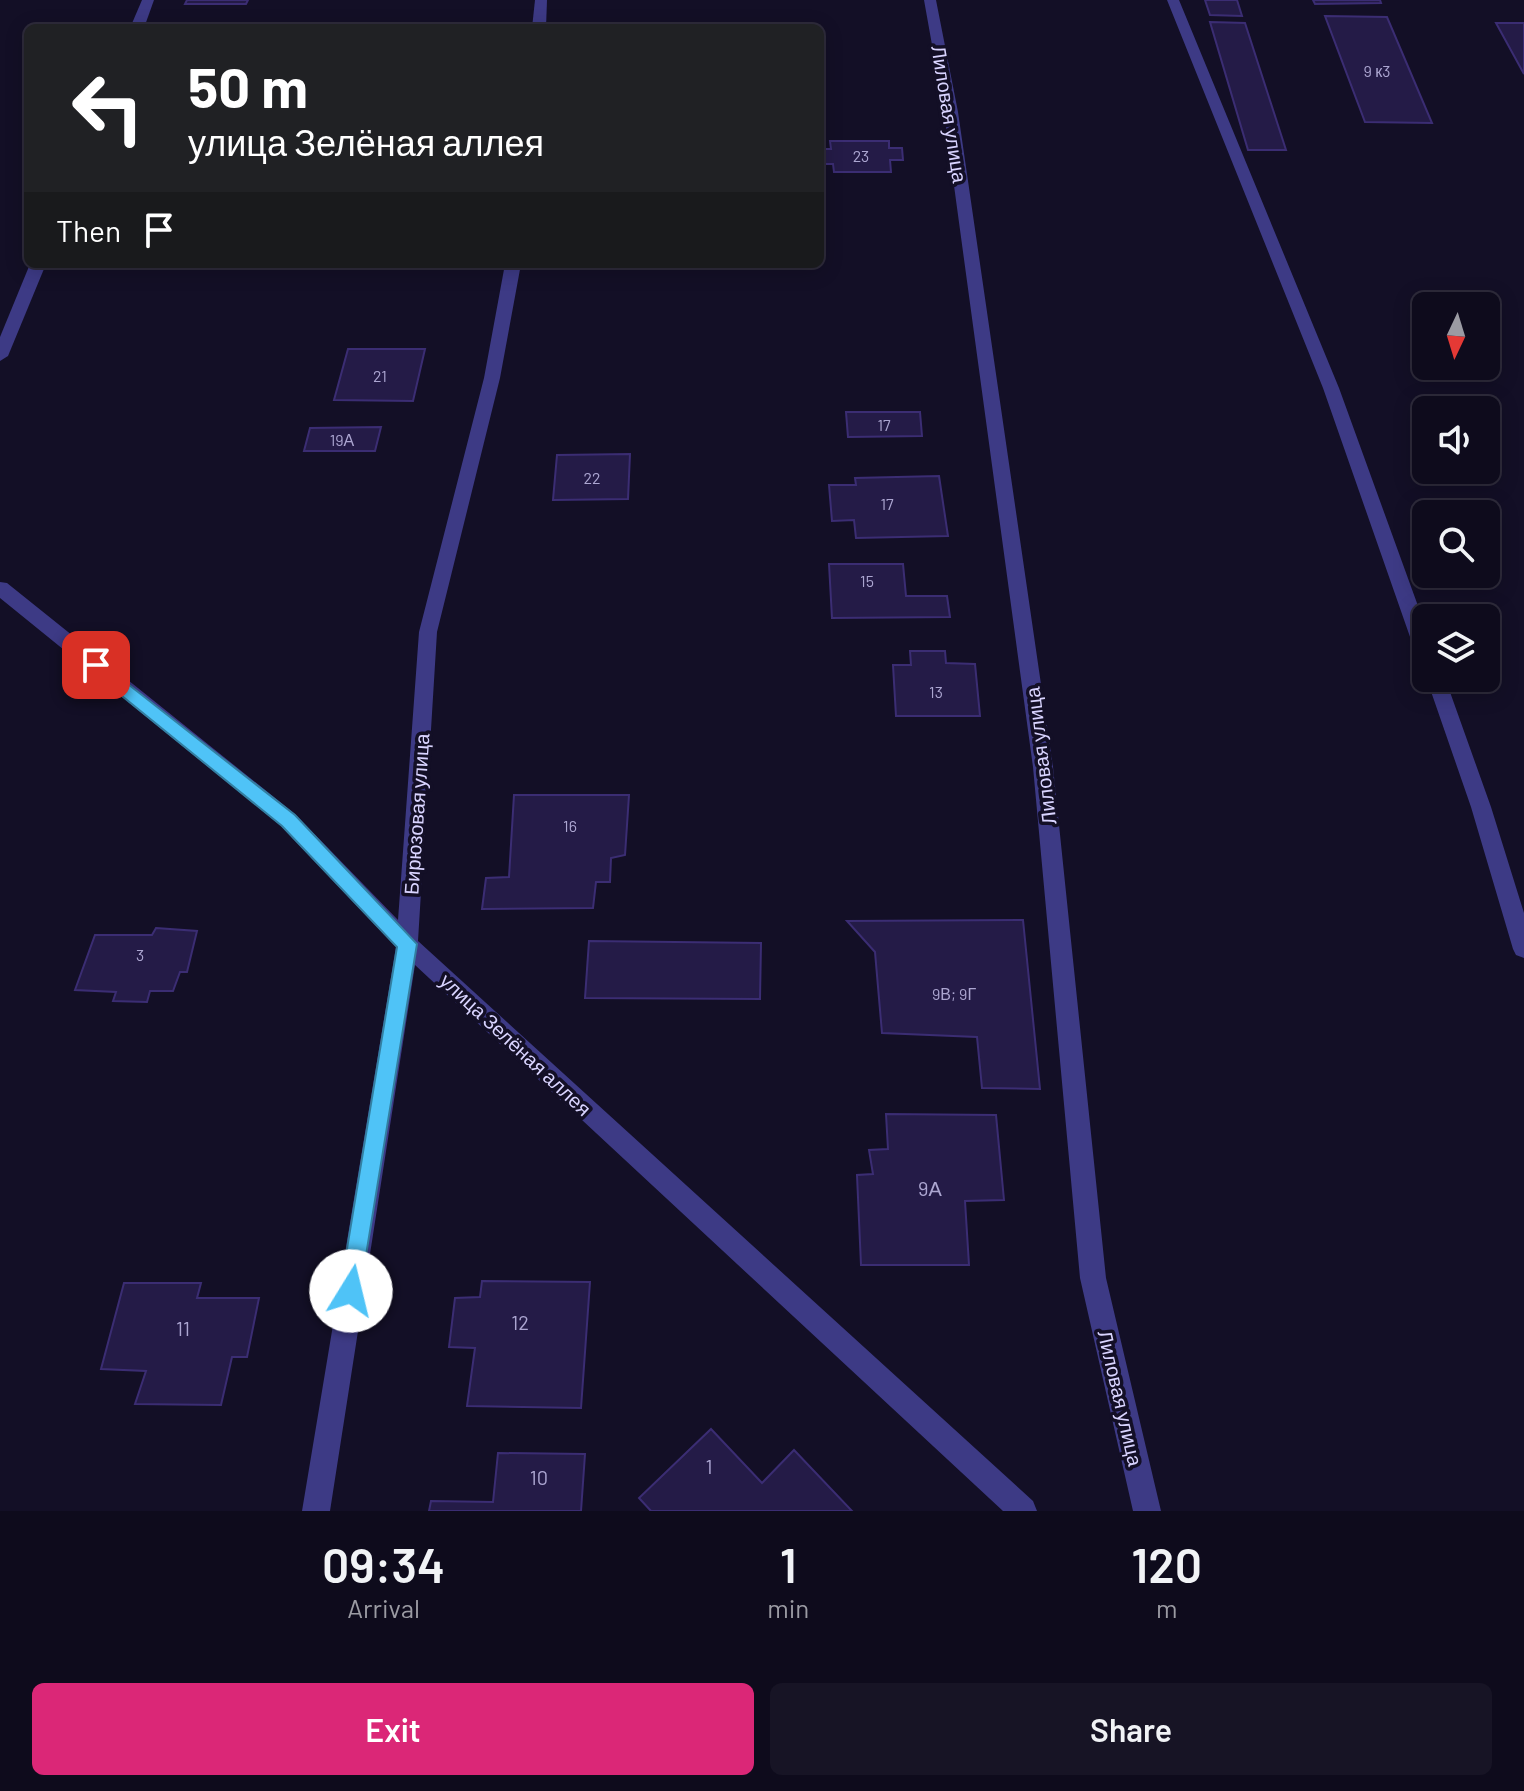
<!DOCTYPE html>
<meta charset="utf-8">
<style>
:root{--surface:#0e0b1c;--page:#171425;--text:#f1f3f6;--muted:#9b9ba3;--line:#2e2b3b;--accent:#db2777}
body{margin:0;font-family:Barlow,sans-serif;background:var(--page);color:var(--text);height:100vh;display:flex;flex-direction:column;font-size:30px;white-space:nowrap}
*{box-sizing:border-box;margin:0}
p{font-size:26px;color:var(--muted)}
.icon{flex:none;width:44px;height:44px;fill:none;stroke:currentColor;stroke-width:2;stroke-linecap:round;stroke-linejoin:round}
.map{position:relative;height:1511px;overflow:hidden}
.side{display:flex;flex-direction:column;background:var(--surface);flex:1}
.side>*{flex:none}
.banner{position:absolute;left:24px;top:24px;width:800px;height:244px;border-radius:12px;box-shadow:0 4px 20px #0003,0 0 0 2px var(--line);background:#202124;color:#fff;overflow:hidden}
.needle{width:52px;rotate:184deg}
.tools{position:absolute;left:1412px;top:292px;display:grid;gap:16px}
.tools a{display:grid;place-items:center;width:88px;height:88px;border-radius:12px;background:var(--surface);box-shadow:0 4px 20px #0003,0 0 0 2px var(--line);font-size:40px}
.pin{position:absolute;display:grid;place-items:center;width:68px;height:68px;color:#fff;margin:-34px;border-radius:16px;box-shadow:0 4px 12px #0006}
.me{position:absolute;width:88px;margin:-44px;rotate:9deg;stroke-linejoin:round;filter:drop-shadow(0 0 6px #0008)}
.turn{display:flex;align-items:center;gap:28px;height:168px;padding:0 32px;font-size:36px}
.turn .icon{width:104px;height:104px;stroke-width:2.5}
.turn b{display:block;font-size:56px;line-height:68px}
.then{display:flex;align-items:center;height:76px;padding:0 32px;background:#0003;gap:16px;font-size:30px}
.eta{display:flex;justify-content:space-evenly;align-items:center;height:136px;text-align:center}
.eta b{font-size:48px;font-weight:600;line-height:56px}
.primary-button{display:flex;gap:16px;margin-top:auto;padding:16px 32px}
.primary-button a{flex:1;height:92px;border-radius:12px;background:var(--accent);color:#fff;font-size:32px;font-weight:600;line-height:92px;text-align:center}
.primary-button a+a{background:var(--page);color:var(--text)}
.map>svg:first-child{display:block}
</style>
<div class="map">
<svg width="1524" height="1511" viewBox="0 0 1524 1511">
<rect width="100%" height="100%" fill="#130f26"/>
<g fill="#241b47" stroke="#3b2d73" stroke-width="2">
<polygon points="187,0 248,0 246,4 185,4"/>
<polygon points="1205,0 1237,0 1242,16 1210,15"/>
<polygon points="1313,0 1380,0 1381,3 1315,4"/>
<polygon points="1325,16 1387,17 1432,123 1365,122"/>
<polygon points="1210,22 1245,23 1286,150 1248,150"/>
<polygon points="1496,23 1524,23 1524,74"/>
<polygon points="830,141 889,141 889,148 902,148 903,160 890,160 891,172 834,172 833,164 820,164 820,149 831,149"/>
<polygon points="107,264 192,264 191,268 105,269"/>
<polygon points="348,349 425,349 413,401 334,400"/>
<polygon points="846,412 920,412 922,436 848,437"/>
<polygon points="381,427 375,451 304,451 310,428"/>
<polygon points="630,454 628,499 553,500 557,455"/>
<polygon points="939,476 948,536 856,538 854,520 832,521 829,485 856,485 855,478"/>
<polygon points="829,564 903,564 906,596 947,596 950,617 832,618"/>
<polygon points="910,651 945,651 946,663 975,664 980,716 896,716 893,665 911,665"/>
<polygon points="514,795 629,795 625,855 611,858 610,882 596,882 593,908 482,909 486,878 509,877"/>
<polygon points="1023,920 1040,1089 982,1088 977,1037 882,1033 875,952 847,921"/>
<polygon points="156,928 197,931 187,972 180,972 173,991 150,991 147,1002 113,1001 116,992 75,990 95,935 152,935"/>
<polygon points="589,941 761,943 760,999 585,998"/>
<polygon points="886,1114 996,1115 1004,1200 965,1201 969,1265 861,1265 857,1175 873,1174 869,1150 888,1149"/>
<polygon points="482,1281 590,1282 581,1408 467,1406 475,1348 449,1347 455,1298 480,1297"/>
<polygon points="124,1283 201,1283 197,1298 259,1298 247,1357 232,1357 221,1405 135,1404 146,1371 101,1369"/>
<polygon points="711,1429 762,1483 794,1450 852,1511 651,1511 639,1498"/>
<polygon points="498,1453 585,1454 581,1511 429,1511 431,1501 493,1502"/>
</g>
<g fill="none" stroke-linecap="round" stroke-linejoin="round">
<g fill="#3d3a85" fill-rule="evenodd">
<polygon points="142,0 154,0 144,28 130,28"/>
<polygon points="535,0 547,0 546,28 532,28"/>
<polygon points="924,0 936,0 958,112 1053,767 1106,1278 1161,1511 1133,1511 1080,1278 1033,767 944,112"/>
<polygon points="1167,0 1179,0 1339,388 1426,628 1426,661 1416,654 1323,388"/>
<polygon points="30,264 46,264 8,356 0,361 0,337"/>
<polygon points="505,264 521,264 500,378 437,632 418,941 1033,1501 1037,1511 1003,1511 415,965 330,1511 302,1511 396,947 281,826 0,598 0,582 7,583 295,814 398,920 419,632 484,378"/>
<polygon points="1426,677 1445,678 1491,807 1524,913 1524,958 1516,955 1513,949 1471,807"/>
</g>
</g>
<polygon fill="#4fc3f7" stroke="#337fa1" stroke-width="2" points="96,659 295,815 417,944 359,1298 351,1302 343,1298 340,1291 397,947 282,826 90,670 87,665 90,661"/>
<g text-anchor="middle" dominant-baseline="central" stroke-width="7" stroke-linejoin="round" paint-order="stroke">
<g font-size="16" fill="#aca6d1">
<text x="1377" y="70">9 к3</text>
<text x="861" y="155">23</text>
<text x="380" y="375">21</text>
<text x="884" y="424">17</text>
<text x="342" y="439">19А</text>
<text x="592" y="477">22</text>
<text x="887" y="503">17</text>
<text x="867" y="580">15</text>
<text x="936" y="691">13</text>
<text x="570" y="825">16</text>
<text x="140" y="954">3</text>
<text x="954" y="993">9В; 9Г</text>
</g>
<g font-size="20" fill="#d9d4ff" stroke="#130f26">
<text transform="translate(950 114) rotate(81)">Лиловая улица</text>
<text transform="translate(1040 756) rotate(-97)">Лиловая улица</text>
<text transform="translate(416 814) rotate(-86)">Бирюзовая улица</text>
<text transform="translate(516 1044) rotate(43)">улица Зелёная аллея</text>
<text transform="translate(1121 1398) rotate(77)">Лиловая улица</text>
</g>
<g font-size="20" fill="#aca6d1">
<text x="930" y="1188">9А</text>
<text x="520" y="1322">12</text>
<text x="183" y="1328">11</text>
<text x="709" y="1466">1</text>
<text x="539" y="1477">10</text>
</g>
</g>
</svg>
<div class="tools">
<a><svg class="needle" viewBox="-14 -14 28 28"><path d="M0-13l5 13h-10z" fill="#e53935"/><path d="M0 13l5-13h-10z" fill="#9b9ba3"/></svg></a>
<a><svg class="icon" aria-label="sound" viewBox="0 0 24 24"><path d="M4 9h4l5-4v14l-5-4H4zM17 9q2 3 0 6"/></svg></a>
<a><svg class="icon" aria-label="search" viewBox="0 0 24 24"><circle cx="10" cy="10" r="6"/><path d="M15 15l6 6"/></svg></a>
<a><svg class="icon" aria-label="layers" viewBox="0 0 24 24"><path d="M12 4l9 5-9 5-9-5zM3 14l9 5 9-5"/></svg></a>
</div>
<div class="pin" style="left:96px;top:665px;background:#d93025"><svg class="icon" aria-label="arrive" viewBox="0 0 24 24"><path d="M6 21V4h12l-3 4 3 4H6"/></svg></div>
<svg class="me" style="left:351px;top:1291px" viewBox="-20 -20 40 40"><circle r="19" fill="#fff"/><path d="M0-13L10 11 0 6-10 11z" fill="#4fc3f7"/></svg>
<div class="banner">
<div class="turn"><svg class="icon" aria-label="left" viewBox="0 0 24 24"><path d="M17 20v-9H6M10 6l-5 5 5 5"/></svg><div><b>50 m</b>улица Зелёная аллея</div></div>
<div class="then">Then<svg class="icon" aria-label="arrive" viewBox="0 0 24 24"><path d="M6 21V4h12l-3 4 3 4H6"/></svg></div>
</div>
</div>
<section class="side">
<div class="eta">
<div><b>09:34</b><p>Arrival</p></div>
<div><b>1</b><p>min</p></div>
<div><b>120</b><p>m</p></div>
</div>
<div class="primary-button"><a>Exit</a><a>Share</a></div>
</section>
